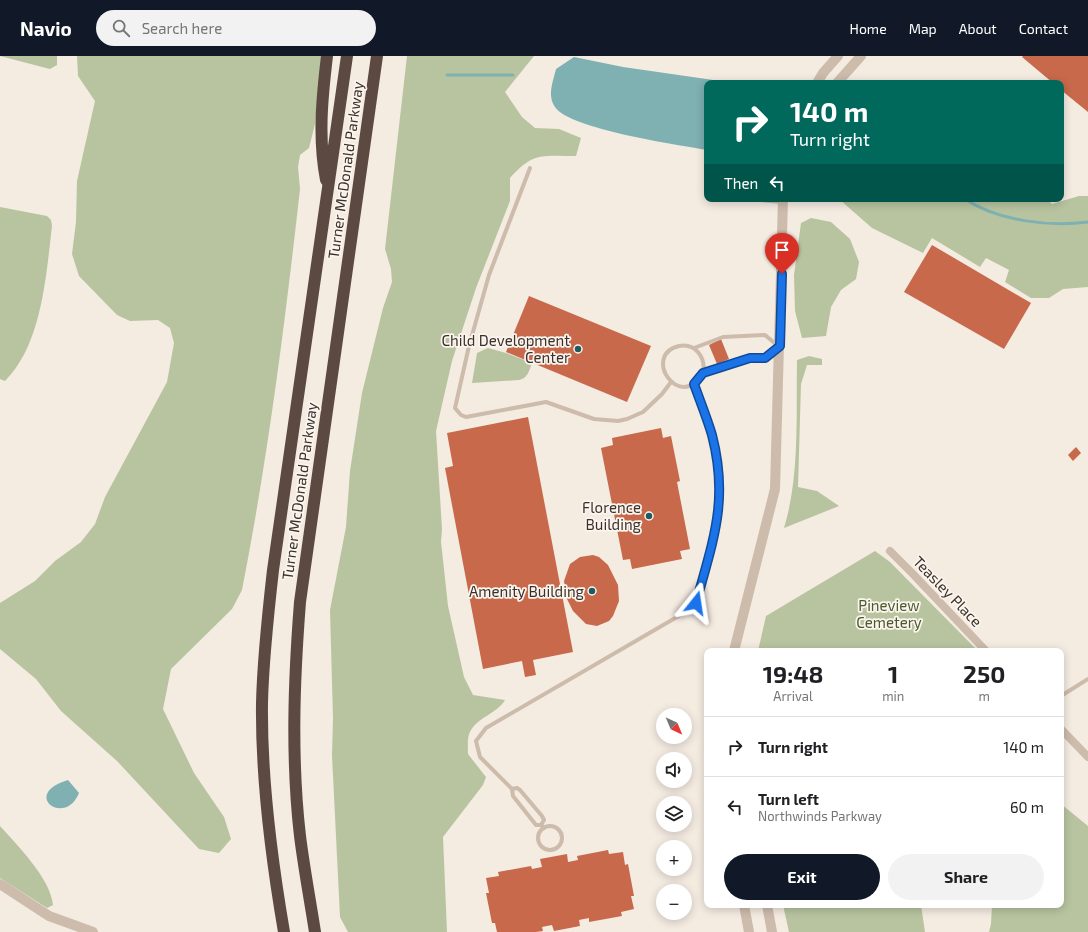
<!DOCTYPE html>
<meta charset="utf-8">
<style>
:root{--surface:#fff;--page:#f2f2f2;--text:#202124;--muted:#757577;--line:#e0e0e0;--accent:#111827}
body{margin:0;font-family:"Exo 2",sans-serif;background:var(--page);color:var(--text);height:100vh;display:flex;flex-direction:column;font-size:15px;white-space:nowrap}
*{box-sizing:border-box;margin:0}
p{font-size:13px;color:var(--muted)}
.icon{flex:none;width:22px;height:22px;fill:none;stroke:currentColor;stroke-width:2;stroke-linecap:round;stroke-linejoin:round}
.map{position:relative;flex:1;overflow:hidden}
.details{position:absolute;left:704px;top:592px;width:360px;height:260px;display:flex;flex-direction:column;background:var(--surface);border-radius:8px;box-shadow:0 2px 10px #0003}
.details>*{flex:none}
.top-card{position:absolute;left:704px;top:24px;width:360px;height:122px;border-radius:8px;box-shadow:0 2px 10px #0003;background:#00695c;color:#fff;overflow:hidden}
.needle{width:26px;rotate:136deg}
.controls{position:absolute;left:656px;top:652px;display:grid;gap:8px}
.controls a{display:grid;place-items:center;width:36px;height:36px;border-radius:50%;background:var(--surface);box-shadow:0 2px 10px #0003;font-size:20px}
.pin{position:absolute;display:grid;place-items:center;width:34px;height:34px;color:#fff;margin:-41px -17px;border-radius:50% 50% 50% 0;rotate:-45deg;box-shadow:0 0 4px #0007}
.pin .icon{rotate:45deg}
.me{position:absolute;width:44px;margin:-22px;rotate:15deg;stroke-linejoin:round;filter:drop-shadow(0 0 3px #0008)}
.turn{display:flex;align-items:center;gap:14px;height:84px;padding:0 20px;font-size:18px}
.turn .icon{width:52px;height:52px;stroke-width:2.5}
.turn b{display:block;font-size:28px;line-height:34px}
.then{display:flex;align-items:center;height:38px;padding:0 20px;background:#0003;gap:8px;font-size:15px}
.eta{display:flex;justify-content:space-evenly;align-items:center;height:68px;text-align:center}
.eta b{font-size:24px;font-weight:700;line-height:28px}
.cta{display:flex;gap:8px;margin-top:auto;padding:8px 20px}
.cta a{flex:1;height:46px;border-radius:24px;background:var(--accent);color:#fff;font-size:16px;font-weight:700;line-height:46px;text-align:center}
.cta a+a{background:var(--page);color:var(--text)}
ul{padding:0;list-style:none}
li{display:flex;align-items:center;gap:12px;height:60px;padding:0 20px;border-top:1px solid var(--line)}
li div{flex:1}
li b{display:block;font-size:15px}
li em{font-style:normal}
header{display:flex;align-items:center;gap:24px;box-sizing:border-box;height:56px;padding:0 20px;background:var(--accent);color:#fff}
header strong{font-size:19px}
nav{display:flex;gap:22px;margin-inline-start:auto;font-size:14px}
.search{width:280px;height:36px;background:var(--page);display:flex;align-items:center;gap:10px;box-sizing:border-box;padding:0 14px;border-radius:22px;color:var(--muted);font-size:15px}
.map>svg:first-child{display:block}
</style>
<header>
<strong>Navio</strong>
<div class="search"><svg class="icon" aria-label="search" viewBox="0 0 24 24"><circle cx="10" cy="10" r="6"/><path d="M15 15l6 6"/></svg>Search here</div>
<nav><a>Home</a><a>Map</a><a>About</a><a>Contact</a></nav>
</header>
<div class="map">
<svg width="1088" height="876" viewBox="0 0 1088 876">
<rect width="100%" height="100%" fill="#f4ebe1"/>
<g fill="#b8c4a0">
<polygon points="0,0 57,0 57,9 50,13"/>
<path d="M77,0H322L315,68L309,92L300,99L298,111L300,133C285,267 268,401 242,534L232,553L171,613L163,653L194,717L224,761L231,783L219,797L199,793L117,705L61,655L36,623L0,593V547L35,525L55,505L81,486L95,468L105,441L167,326L174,287L170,272L158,264L130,265L117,259L79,220L72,198L76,166L77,125L95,45L78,20Z"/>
<path d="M407,0H534L505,36L522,61L535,72L559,73L581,82L576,100C542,100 534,95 510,122V145L476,232L452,305L436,375L442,473L441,486L448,550L464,621L473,639L505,644C497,658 477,661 470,676C467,681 468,692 468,698L486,721L483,729L443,781L447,876H348L340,861L332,699L333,662L330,554L346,471L350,415L362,337L383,252L392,226L391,213L385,193Z"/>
<polygon points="1079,140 1088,140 1088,231 1063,233 1049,242 1031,242 1005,226 1009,214 986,202 980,211 932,182 923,197 872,172 839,143 1047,143 1052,148"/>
<path d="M0,151L47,160L51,164L52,170C46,220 42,288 5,325L0,323Z"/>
<polygon points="811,162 831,166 850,183 859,206 856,223 841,234 831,251 826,280 802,282 795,255 794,219 801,167"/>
<path d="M488,292L506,297L532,307C529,315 528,322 519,324L472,327L477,297Z"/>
<path d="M809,300L822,303V309H807L801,328L798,431L817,435L839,450L784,472C800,420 796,359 797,304Z"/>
<polygon points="875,495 890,506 978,595 758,595 766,560"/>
<polygon points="1061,748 1088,770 1088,876 989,876 991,868 992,849 1061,849"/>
<path d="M0,770C17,789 51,823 53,849L47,852L0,822Z"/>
<polygon points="783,849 921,849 925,876 789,876"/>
</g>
<g fill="#7fb0b2">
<path d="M574,1L623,11L734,27H707V94C679,89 569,73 555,51C547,39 553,26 556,13Z"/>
<path d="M68,724L79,737C65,772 20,738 68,724Z"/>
</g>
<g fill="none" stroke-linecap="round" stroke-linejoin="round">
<g stroke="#7fb0b2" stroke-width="3">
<polyline points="447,19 513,19"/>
<path d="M965,143C998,165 1049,171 1088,166"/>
</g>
</g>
<g fill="#c8694b">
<polygon points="1023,0 1088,0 1088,56 1061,34 1061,27 1053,27 1022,1"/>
<polygon points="932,189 1031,247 1004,293 904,236"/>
<polygon points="529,240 651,290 627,346 506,296"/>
<polygon points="721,283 729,303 717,308 709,289"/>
<polygon points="528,361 573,596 533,604 536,619 525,621 522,605 483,613 445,412 453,410 447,377"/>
<polygon points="661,372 663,382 671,380 680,425 677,426 690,493 680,495 682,503 632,513 630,503 623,504 601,392 613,389 612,382"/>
<polygon points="1076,391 1081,397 1073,405 1068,399"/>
<polygon points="593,499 599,501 608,509 618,529 619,545 613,560 609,565 597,570 586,568 573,555 567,543 564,525 570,508 580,501"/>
<polygon points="608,794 609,798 623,796 625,809 628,808 634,840 631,840 634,853 621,856 622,860 589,866 589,862 579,864 580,870 554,875 552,869 542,871 543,875 536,876 497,876 495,867 492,867 486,837 489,837 486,822 499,820 498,816 531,810 532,813 542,811 540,803 567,798 568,806 578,804 577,800"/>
</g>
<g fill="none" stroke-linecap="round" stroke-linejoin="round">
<g stroke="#cdbbac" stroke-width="4">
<polyline points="530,112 489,219 469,290 455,352 461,359 466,361 546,346 594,363 618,365 627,363 643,356 662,338 671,326"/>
<polyline points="749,143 782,146"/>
<polyline points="694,292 723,281 765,279 777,289"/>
<path d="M703,317C706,302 696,287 679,290C641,299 680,357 703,317L750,302H765L777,293"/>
<polyline points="1061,640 1088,623"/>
<polyline points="512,733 517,732 520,734 542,760 544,764 541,769"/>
<circle cx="550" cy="782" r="12"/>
<path d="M544,772L541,769H536L513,740L512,733L480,701L476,685L486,672L689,554L696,547C711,492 727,452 716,394C711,371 701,350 694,328"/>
</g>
<g stroke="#cdbbac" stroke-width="8">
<polyline points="890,495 912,517 986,595"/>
<polyline points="1061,673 1088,701"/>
</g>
<g stroke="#cdbbac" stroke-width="10">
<polyline points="817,27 823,17 838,0"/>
<polyline points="837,27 861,0"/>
<polyline points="734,595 775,433 783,143"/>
<polyline points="0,828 49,860 93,876"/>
<polyline points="744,849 749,876"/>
<polyline points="767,849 772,876"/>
</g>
<g stroke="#5c4a42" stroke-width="12">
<path d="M326,124C318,82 322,42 327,0"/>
<path d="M284,876C271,800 261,723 262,647C263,602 268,558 273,514L347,0"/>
<path d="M315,876C310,844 304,812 300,780C291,702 294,623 300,546L377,0"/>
</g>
</g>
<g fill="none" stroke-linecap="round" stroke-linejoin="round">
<defs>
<path id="route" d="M696,547C713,484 729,445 712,379C707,362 700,345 694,328L703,317L750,302H765L780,290L782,218"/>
</defs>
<use href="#route" stroke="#114b97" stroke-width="10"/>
<use href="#route" stroke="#1a73e8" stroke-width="7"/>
</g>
<g fill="#1f5a5e" stroke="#fbf5ee" stroke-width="1.5">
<circle cx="578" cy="293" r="4"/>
<circle cx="649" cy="460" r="4"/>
<circle cx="592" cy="535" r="4"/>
</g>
<g text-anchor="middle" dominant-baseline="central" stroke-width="3.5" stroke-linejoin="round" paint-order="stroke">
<g font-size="15" fill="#3b302b" stroke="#fbf5ee">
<text transform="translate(345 114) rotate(-82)">Turner McDonald Parkway</text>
<text transform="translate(299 435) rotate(-82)">Turner McDonald Parkway</text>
<text transform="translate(948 535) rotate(46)">Teasley Place</text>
</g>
<g font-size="15" fill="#3b302b" stroke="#fbf5ee" text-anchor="end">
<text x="570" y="284">Child Development<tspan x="570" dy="17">Center</tspan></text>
<text x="641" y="451">Florence<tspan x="641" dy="17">Building</tspan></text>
<text x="584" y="535">Amenity Building</text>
</g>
<g font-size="15" fill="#4a5a2e" stroke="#fbf5ee">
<text x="889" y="549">Pineview<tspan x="889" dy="17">Cemetery</tspan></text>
</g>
</g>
</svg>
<div class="controls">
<a><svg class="needle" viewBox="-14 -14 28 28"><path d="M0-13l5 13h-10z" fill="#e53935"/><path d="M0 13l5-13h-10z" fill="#757577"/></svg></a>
<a><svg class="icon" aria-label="sound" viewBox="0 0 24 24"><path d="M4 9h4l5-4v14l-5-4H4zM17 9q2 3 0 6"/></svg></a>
<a><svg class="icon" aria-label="layers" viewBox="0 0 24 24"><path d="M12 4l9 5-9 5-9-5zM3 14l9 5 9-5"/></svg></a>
<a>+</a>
<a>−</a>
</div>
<div class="pin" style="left:782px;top:218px;background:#d93025"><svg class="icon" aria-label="arrive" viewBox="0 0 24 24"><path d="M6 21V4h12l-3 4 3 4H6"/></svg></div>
<svg class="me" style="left:696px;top:547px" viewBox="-20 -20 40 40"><path d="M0-17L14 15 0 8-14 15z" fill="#1a73e8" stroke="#fff" stroke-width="4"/></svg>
<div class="top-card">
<div class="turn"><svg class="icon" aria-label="right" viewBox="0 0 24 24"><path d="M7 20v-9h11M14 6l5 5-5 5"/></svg><div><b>140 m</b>Turn right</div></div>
<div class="then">Then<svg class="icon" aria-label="left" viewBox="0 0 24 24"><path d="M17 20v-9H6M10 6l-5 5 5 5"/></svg></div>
</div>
<section class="details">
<div class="eta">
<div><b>19:48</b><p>Arrival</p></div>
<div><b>1</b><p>min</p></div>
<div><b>250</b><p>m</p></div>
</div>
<ul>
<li><svg class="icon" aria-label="right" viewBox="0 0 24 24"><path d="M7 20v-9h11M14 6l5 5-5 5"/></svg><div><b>Turn right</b></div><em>140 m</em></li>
<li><svg class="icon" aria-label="left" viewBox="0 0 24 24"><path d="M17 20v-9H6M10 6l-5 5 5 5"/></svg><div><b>Turn left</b><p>Northwinds Parkway</p></div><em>60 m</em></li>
</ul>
<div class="cta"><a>Exit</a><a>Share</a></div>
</section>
</div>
